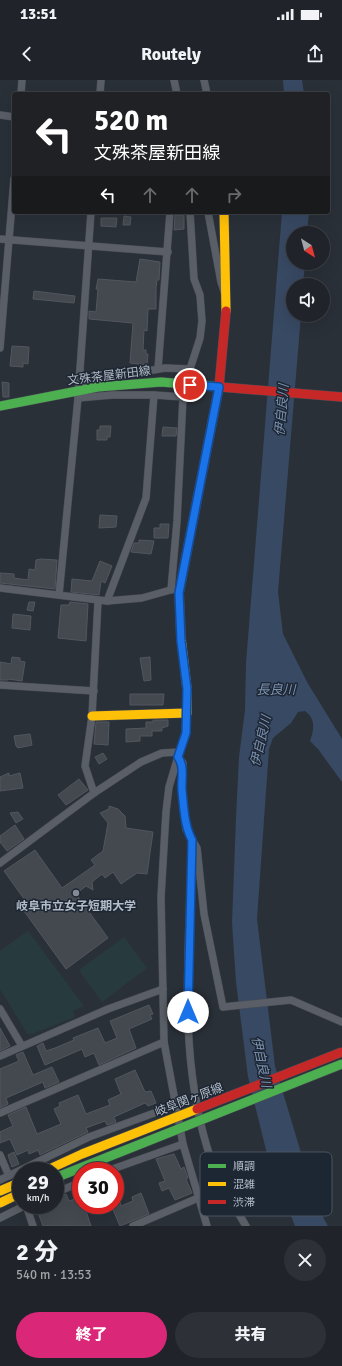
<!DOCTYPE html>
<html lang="ja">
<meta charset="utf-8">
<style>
:root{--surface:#20242a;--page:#2d3036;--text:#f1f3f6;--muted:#a2a4a8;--line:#3d4147;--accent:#db2777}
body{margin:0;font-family:Signika,"Noto Sans JP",sans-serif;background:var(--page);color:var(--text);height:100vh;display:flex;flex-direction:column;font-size:15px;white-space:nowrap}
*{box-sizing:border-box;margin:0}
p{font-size:13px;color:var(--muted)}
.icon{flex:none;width:22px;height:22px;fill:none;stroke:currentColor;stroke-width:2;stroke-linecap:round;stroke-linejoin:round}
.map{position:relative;height:1146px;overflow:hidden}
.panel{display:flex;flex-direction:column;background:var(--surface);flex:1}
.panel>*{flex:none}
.hud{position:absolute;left:12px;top:12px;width:318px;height:122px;border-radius:4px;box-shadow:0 4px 16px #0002,0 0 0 1px var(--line);background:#202124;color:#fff;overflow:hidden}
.needle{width:26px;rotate:144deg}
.controls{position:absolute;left:286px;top:146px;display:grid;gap:8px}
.controls a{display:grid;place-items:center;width:44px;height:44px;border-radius:50%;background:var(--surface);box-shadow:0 4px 16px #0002,0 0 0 1px var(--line);font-size:20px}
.speed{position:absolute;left:12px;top:1082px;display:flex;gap:8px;font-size:20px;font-weight:700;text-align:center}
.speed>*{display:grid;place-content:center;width:52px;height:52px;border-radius:50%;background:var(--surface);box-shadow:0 4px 16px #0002,0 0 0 1px var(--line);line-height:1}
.speed small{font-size:10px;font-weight:400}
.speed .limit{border:6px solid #d22;background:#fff;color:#111}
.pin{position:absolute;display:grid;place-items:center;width:34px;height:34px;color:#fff;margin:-17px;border:2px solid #fff;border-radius:50%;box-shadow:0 1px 4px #0007}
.me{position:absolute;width:44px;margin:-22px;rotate:0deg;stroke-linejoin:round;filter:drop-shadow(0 0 3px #0008)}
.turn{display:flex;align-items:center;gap:14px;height:84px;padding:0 16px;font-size:18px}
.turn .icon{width:52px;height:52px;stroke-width:2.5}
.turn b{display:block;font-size:28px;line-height:34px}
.lanes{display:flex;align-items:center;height:38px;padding:0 16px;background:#0003;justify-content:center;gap:20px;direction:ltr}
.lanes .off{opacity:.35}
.round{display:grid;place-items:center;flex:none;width:42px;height:42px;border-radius:21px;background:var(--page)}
.headline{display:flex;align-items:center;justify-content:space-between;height:68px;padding:0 16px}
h1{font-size:24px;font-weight:800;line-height:30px}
.button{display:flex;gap:8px;margin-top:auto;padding:8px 16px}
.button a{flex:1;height:46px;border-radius:24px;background:var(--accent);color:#fff;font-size:16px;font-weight:800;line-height:46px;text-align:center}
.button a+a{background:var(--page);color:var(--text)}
.status{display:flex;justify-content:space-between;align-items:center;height:28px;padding:0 20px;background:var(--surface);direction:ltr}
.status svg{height:11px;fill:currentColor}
header{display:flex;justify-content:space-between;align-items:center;height:52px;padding:0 16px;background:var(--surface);font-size:18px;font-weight:800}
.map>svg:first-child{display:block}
</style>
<div class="status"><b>13:51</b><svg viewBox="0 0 49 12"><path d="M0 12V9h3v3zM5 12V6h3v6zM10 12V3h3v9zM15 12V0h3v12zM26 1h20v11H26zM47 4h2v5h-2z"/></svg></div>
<header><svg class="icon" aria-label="back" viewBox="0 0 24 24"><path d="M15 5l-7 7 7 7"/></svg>Routely<svg class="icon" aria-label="share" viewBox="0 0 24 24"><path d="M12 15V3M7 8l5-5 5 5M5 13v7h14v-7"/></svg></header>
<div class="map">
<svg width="342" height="1146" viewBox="0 0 342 1146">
<rect width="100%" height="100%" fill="#2a3038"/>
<g fill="#273a3e">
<polygon points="28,851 84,926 73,931 75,937 32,954 27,953 0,909 0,871"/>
<polygon points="124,857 147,888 102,922 79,890"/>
</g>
<g fill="#384963">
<polygon points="283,0 302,0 304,14 284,14"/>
<path d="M282,132H309L307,153H293V183H305L303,205H293V235H301L278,512L283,554L307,602L342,659V702L318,669L310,661C314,650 316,639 305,631L298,632L291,643L273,658L269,669L257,839L275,986L317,1126L328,1146H295L267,1074L248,997L236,902L232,843L236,738L239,677L245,630L246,583Z"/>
</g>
<g fill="#444950" stroke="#52575f">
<polygon points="175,135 184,135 184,149 174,150"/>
<polygon points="124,136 131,137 130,145 123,145"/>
<polygon points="101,138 117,138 116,147 101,146"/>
<polygon points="140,179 160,182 159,200 157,200 156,208 156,229 148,229 147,251 144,250 143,270 146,270 146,274 148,274 147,285 130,283 133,243 89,239 89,231 96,232 98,209 96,209 98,199 136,202"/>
<polygon points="34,211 75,216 74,223 33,219"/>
<polygon points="12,266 29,267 28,284 23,283 23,287 10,286"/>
<polygon points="2,302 9,303 9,317 3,317"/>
<polygon points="100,346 111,346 110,357 107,357 107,360 97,360 97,350 100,350"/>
<polygon points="163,347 177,348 176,356 162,356"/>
<polygon points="100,435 117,436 116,447 99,448"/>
<polygon points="160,444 169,444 168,458 154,458 154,448 160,448"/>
<polygon points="139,460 154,461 151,474 131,472 134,463 139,463"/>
<polygon points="41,479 57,480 55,509 0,503 0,493 14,494 14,498 28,500 29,489 35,490 36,480"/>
<polygon points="100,481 112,486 105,503 101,501 99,515 71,512 72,499 92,501"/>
<polygon points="29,522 35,522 33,531 27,530"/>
<polygon points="70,522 88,524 86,561 58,558 61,525 69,525"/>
<polygon points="13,534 31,536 30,550 12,548"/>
<polygon points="12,577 20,578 20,581 25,582 22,601 8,599 8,600 0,600 0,582 11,584"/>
<polygon points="150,577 151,600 144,601 140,578"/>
<polygon points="130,614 164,614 163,625 130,625"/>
<polygon points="153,640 168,640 168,646 162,648 162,651 152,651 152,656 140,656 140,661 126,662 126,649 146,648 146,642 153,642"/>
<polygon points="96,642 109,642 108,665 94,664"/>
<polygon points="30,654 32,665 18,668 16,666 14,656"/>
<polygon points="103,673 107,679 99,684 95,677"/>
<polygon points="9,693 9,696 20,693 23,708 0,711 0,697"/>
<polygon points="79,699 88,710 66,725 58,715"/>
<polygon points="109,726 118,729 125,736 126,748 153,752 147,794 137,793 121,804 113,792 105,798 102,794 92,802 93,810 86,806 76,814 108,858 66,889 24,831 30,827 4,791 35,770 62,808 95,785 91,780 103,771 108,743 100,733 109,729"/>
<polygon points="18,732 23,739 16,743 10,733"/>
<polygon points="15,745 24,759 7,771 0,762 0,756"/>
<polygon points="149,925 153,934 150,935 152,939 129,949 136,968 99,985 94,973 85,977 82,969 45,985 37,966 43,963 46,971 55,968 74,960 73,958 98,948 105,963 117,958 110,941"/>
<polygon points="0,948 10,966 0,971"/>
<polygon points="23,972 33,995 52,987 59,1002 45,1008 43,1002 6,1018 8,1024 0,1028 0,989 19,981 16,975"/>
<polygon points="135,990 145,1012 151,1011 156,1023 148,1026 145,1023 114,1037 116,1042 107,1045 105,1041 86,1048 88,1052 40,1075 38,1070 29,1074 28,1070 17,1075 10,1059 0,1063 0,1052 13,1046 8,1035 26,1027 37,1054 61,1044 54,1029 60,1026 59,1023 78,1015 86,1034 110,1025 108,1020 121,1014 115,999"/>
<polygon points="14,1072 19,1084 12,1087 8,1075"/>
<polygon points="174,1074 181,1089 184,1087 188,1098 186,1099 192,1113 175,1120 169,1108 162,1111 159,1103 165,1101 156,1079"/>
<polygon points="141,1113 149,1134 120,1146 111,1125 120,1122 121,1126 133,1121 132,1117"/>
<polygon points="66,1114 69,1121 81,1117 81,1125 99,1125 86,1131 91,1146 43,1146 36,1127 42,1125 59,1125 57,1118"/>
</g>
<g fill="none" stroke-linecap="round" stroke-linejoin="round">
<defs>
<g id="street">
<polyline points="174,0 177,14"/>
<polyline points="204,0 207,14"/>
<polyline points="21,14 22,0"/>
<polyline points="100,14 101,0"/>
<polyline points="0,35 14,37"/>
<polyline points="208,132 221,202 225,214"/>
<polyline points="0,159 168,172"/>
<polyline points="0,268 14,99"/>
<polyline points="158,289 170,132"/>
<polyline points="79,303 165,288 190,289 200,258 202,241 200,215 194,199 190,132"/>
<polyline points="154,315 183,317 177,441 171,510"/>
<polyline points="78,318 112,315 154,315 146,418 107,521"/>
<polyline points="0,508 107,521 142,518 174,509"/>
<polyline points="59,515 78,318 91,132"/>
<polyline points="0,605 94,611"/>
<polyline points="187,633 185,653 169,707 166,732 161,817 164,962 183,1064 207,1146"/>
<polyline points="178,677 183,683 182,709 186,749 197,768 204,834 223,927 291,920 342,942"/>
<polyline points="94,713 85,686 92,636 98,521"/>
<path d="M192,760C190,862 177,968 207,1067C215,1096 231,1121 246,1146"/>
<polyline points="0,783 94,713 141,682 162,673 180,672"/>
<polyline points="0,929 22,966"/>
<polyline points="0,976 108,929 163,909"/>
<polyline points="0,1033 164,962"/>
<polyline points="0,1075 9,1096"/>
<polyline points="107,1091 183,1064"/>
<polyline points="0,1100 89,1057 176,1025"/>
<polyline points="55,1113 81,1102"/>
<polyline points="26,1125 33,1146"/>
<polyline points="0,1138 26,1125"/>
<polyline points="133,1146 198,1118"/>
</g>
<polyline id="fast" points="0,326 98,307 161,302 221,307"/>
<g id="slow">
<polyline points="224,132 226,231"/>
<polyline points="92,636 187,633 187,609 181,557"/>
<polyline points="0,1111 21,1102"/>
<polyline points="0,1123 21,1113"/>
</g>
<g id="jam">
<polyline points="221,307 342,317"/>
<polyline points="181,557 179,513 219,307 226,231"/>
</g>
</defs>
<use href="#street" stroke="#484c53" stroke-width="8"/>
<use href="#fast" stroke="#484c53" stroke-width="10"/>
<use href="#slow" stroke="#484c53" stroke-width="10"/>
<use href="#jam" stroke="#484c53" stroke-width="10"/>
<use href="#street" stroke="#5a5e66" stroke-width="7"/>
<use href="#fast" stroke="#4caf50" stroke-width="9"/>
<use href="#slow" stroke="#ffc107" stroke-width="9"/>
<use href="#jam" stroke="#c62828" stroke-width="9"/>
<defs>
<polyline id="fast-bridge" points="55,1098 342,984"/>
<polyline id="slow-bridge" points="45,1091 82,1074 197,1029"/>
<polyline id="jam-bridge" points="197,1029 342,972"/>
</defs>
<use href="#fast-bridge" stroke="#484c55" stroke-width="10" stroke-linecap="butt"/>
<use href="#slow-bridge" stroke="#484c55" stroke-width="10" stroke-linecap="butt"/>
<use href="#jam-bridge" stroke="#484c55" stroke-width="10" stroke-linecap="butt"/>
<use href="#fast-bridge" stroke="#4caf50" stroke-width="9"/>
<use href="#slow-bridge" stroke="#ffc107" stroke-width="9"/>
<use href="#jam-bridge" stroke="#c62828" stroke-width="9"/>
</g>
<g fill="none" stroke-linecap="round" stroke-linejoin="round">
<defs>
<path id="route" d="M188,932L192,760C184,745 184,728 182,711C181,699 185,687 178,677L186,653L187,609L181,561L179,513L219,307L190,305"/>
</defs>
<use href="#route" stroke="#114b97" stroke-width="10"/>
<use href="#route" stroke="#1a73e8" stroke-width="7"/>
</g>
<circle fill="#848b96" stroke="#1d2633" stroke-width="1.5" cx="76" cy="813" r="4"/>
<g text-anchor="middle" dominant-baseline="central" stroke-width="3" stroke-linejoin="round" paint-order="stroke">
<g font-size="12" fill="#b4bcc9" stroke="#1d2633">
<text transform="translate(109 296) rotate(-7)">文殊茶屋新田線</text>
<text transform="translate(189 1020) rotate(-21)">岐阜関ヶ原線</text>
</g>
<g font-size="12" font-weight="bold" fill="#b4bcc9" stroke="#1d2633">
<text x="76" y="826">岐阜市立女子短期大学</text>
</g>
<g font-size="13" font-style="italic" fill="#7c92b1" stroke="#1d2633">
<text transform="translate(282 330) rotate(-85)">伊自良川</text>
<text x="276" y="610">長良川</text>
<text transform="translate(261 661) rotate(-77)">伊自良川</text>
<text transform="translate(261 982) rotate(78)">伊自良川</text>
</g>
</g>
<rect x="200" y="1072" width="132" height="64" rx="6" fill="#1d2633" stroke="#4a5360" stroke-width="1"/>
<rect x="208" y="1084" width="18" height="4" fill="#4caf50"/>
<rect x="208" y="1102" width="18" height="4" fill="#ffc107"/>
<rect x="208" y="1120" width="18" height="4" fill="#c62828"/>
<g font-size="11" fill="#b4bcc9">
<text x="233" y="1090">順調</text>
<text x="233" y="1108">混雑</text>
<text x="233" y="1126">渋滞</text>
</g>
</svg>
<div class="controls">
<a><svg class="needle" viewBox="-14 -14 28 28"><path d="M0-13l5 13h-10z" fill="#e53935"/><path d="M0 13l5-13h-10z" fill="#a2a4a8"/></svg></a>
<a><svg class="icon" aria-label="sound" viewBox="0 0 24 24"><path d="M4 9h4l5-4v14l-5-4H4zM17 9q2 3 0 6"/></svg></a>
</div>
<div class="speed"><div>29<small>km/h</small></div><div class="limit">30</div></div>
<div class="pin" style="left:190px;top:305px;background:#d93025"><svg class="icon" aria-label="arrive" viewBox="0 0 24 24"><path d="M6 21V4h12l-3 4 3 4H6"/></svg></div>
<svg class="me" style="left:188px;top:932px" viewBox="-20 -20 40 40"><circle r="19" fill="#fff"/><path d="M0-13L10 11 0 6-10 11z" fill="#1a73e8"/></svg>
<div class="hud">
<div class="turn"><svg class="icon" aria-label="left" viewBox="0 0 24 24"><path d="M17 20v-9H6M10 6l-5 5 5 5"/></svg><div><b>520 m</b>文殊茶屋新田線</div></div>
<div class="lanes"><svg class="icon" aria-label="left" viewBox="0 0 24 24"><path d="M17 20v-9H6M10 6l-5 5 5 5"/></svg><svg class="icon off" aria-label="ahead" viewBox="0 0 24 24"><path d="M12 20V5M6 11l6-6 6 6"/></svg><svg class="icon off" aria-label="ahead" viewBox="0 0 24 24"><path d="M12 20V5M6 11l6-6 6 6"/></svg><svg class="icon off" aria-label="right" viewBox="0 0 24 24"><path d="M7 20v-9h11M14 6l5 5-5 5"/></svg></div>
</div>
</div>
<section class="panel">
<div class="headline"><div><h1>2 分</h1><p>540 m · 13:53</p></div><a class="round"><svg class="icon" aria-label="close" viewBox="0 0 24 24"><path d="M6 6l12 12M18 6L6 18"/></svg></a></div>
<div class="button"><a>終了</a><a>共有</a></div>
</section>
